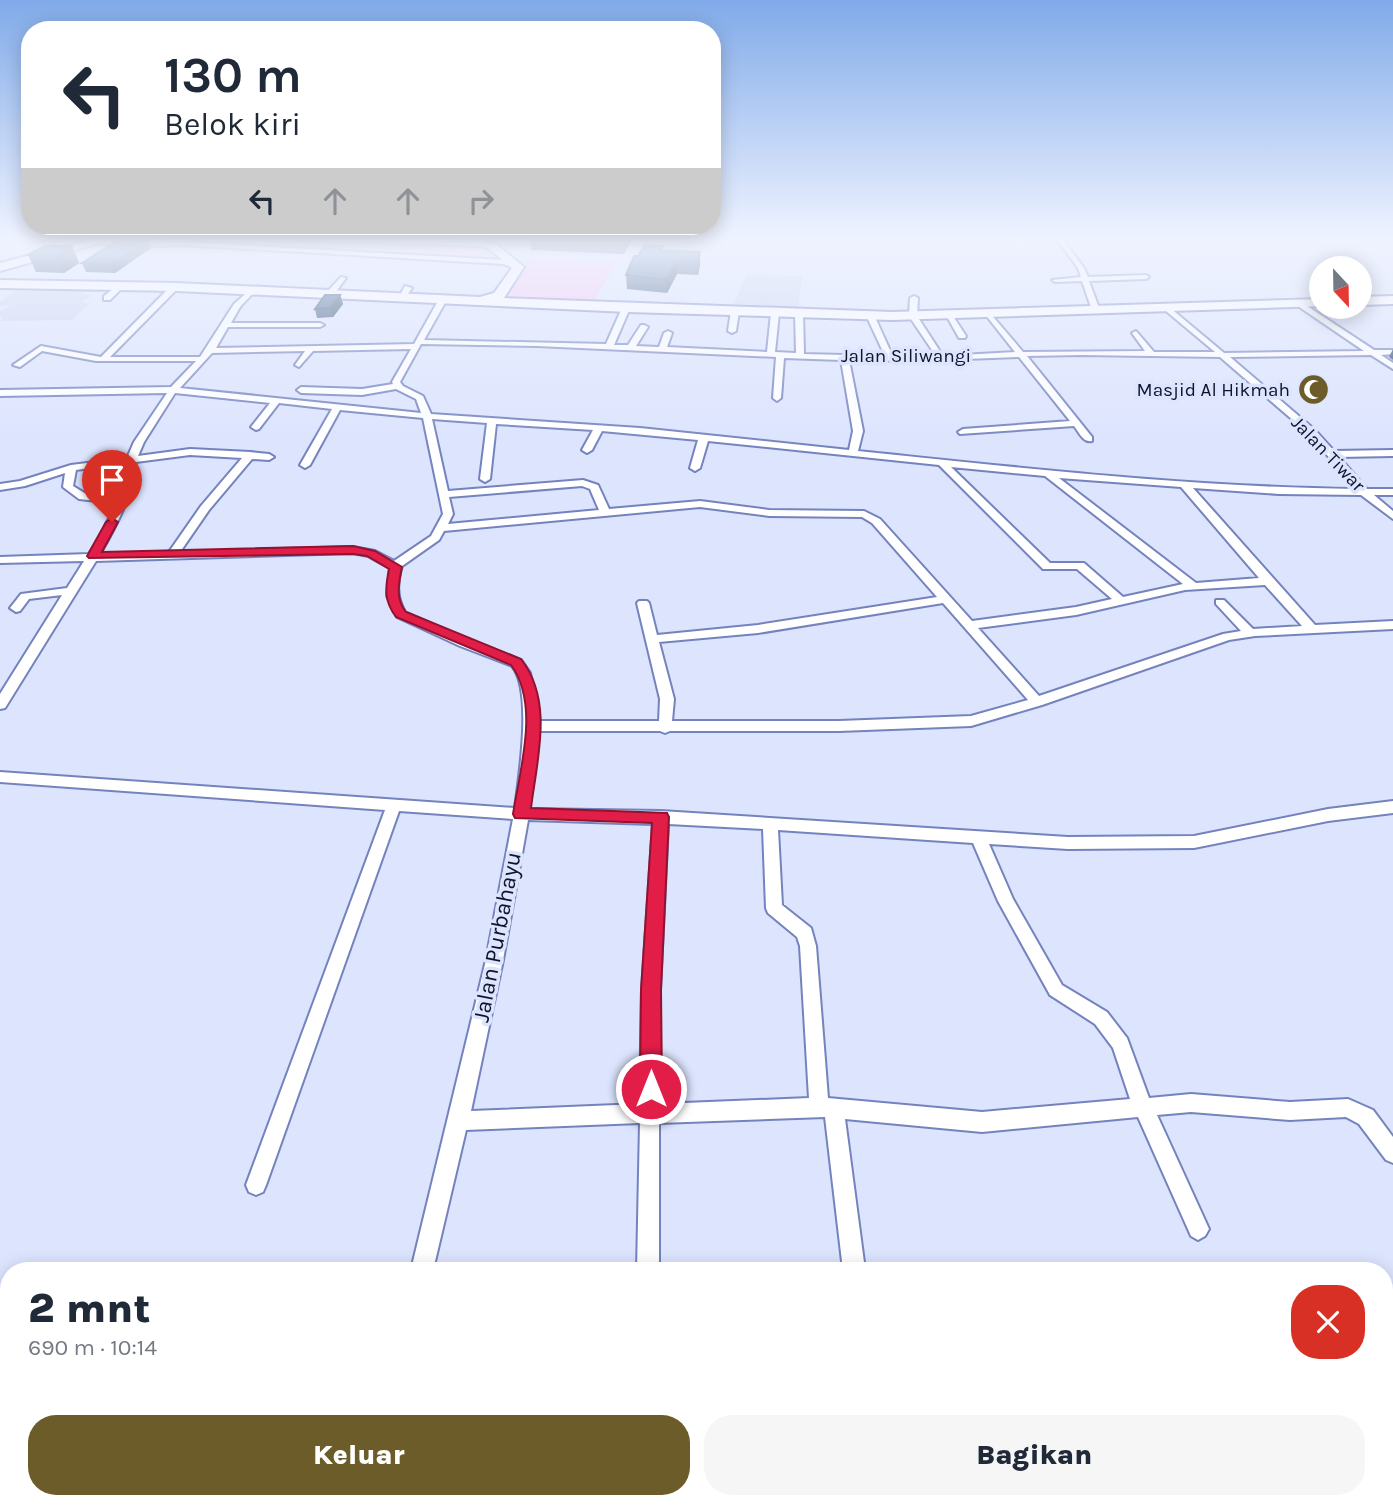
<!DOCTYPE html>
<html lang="id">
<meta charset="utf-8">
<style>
:root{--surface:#fff;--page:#f6f6f7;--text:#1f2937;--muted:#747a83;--accent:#6c5c29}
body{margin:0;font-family:Karla,sans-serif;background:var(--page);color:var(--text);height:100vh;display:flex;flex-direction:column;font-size:26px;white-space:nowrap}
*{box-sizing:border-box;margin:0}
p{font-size:23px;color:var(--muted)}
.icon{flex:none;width:38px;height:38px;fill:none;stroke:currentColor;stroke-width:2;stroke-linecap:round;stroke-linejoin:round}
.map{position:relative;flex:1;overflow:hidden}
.drawer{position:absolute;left:0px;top:1262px;width:1393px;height:247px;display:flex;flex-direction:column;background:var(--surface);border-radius:28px 28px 0 0;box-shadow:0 4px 18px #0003}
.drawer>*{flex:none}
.top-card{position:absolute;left:21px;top:21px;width:700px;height:214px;border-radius:28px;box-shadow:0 4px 18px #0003;background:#fff;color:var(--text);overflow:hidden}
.needle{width:46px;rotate:158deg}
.tools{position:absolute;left:1309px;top:256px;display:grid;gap:14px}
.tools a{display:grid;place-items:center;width:63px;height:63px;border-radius:50%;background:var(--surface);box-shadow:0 4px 18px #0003;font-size:35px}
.pin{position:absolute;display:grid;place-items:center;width:60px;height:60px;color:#fff;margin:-72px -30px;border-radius:50% 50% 50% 0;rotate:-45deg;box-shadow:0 0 7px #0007}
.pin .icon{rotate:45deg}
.me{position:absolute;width:77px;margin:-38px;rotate:0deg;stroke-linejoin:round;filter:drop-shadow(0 0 5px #0008)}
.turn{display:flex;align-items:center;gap:24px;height:147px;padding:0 28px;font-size:32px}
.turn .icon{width:91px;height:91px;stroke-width:2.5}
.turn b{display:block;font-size:49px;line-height:60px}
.lanes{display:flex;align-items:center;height:66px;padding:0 28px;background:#0003;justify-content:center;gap:35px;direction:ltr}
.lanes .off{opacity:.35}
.round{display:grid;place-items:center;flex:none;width:74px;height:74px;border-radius:28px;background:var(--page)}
.overview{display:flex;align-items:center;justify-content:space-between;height:119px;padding:0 28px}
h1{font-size:42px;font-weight:800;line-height:52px}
.primary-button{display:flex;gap:14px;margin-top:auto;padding:14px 28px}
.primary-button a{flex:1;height:80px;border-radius:28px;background:var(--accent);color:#fff;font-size:28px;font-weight:800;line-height:80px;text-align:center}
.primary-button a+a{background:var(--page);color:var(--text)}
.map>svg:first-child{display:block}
</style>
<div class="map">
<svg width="1393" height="1508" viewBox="0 0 1393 1508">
<rect width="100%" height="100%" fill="#dce4fe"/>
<g fill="#cad3ef">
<polygon points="746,275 802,276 798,311 732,309"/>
<polygon points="86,290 81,295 91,295 82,303 90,303 72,320 0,321 4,317 0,317 0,311 12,305 0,306 0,302 15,291"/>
</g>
<g fill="#f6c0ee">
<polygon points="201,237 474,244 504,260 178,242"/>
<polygon points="528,259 613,262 616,263 592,304 504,299"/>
</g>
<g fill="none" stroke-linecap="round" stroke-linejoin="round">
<g fill="#859aeb" fill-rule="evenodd">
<polygon points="0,1293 9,1297 9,1359 0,1355"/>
<polygon points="43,1500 87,1500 90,1508 46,1508"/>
</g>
<defs>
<g id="street">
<polygon points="1055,237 1061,237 1084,268 1088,277 1146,275 1149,277 1146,279 1089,281 1100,311 1093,313 1082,281 1055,282 1052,280 1081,277 1078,268"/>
<polygon points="167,241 504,260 521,267 518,269 503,264 165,244"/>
<polygon points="341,277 346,278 332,297 326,297 326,293"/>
<polygon points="118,285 124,286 110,300 104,300 104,296"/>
<path d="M171,286L178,288L110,357H200L234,304L251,289L255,291L240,307L231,323H320L324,325L320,327H228L216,348L414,344L438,301L442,299L446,301L424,340L606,344L622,308L626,306L630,308L614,345H628L641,325H644L648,327L636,346L659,347L664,333L668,331L672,333L667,347L767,352L771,313L775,311L779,313L775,352L796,353L795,313L799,311L803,313L804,354L885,356L866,315L870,313L874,315L893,357L936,356L909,316L910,298L914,296L918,298L917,316L943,356L1015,352L985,314L989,312L1023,352L1145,351L1132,333L1136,331L1154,352H1215L1166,311L1165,309L1169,307L1224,353L1364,351L1298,306L1297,304L1301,302L1374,350H1393V354L1381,355L1393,363V369L1371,355L1230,357L1315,430L1334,451L1393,450V456L1339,457L1367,489H1393V495H1374L1393,511V519L1361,495L1279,494L1193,488L1315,625L1393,621V629L1255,636L1229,640L1042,705L971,726L839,731H670L665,733L660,731H536L529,809L661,811L1068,837L1194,836L1328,809L1393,801V813L1328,821L1194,848L1068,849L989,844L1013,899L1062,985L1107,1012L1127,1038L1149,1098L1191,1094L1290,1102L1348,1099L1373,1110L1393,1137V1163L1386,1160L1359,1124L1346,1117L1290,1120L1191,1112L1157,1115L1209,1229L1205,1236L1198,1240L1191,1236L1138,1117L982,1132L845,1119L865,1270H843L825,1117L659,1123V1270H637L640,1123L466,1130L433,1270H411L486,960L513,819L399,811L266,1185L263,1192L256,1195L249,1192L246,1185L385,810L0,782V772L515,808C519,777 533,691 512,666L460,646L397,617L387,596L390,568L368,556L353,553L96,561L5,708L0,709V694L62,595L29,599L20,611L16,612L10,608L21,594L67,588L84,561L0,563V557L89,554L101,535L116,503L79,499L63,487L65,473L25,486L0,490V484L20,481L71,465L127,458L134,442L167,393L0,396V390L171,387L196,361H96L42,351L20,367L13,365L41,346L101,357ZM421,344L537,346L776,357L773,398L777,401L781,398L784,358L841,360L853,431L849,450L640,428L431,414L423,396L403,386L400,382ZM411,349L392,382L393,384L362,389L301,387L297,390L301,393L362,395L396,389L416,399L421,413L180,388L212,353L305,351L295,365L299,367L313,351ZM1081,355L1220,357L1309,434L1356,489C1189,487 1023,468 858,451L863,431L849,360L914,361L1019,357L1070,421L963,429L958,432L960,434L1074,426C1079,432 1083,443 1092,441V437L1027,356ZM175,393L270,403L251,427L256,430L259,429L279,403L332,409L300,465L305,468L310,465L340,410L423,418L443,514L431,536L394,561L375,551L353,547L180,552L209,510L252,459L269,460L274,457L269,454L250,452L190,449L138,456L144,442ZM432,419L487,423L480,479L485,482L490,479L496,424L593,430L582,450L587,453L592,450L602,431L698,440L690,468L695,471L700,468L708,441L939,465L1043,569H1077L1112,599L1076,607L972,621L880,519L864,511L769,510L700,501L609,509L598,485L583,480L448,491ZM190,455L242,458L201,506L169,552L100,554C117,525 132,496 136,462ZM126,463L123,487L118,497L86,494L73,486L76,470ZM951,467L1045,476L1183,584L1123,597L1084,563H1050ZM1059,478L1181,487L1259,578L1196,583ZM582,486L590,489L599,510L448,524L453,514L449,497ZM700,507L769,516L862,517L872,523L937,597L758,625L657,635L649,603L647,601H639L637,603L660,699L659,721H537L538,712L530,673L521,660L469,640L405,612C396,596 397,582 402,566L439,540L444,531ZM1265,585L1302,626L1253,629L1224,600H1216V604L1241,631L1223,634L1039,696L978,628L1076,615L1185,590ZM943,603L1028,700L971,716L839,721H672L674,699L659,642L758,633ZM528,820L653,824L642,990L640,1104L471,1111L503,960ZM668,824L763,829L766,908L768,913L797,937L800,946L809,1098L659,1104L660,990ZM778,830L973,843L998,901L1050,995L1095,1024L1113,1048L1130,1099L982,1112L828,1098L816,946L811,928L782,905Z"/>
<polygon points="405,286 412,288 403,301 397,301"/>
<polygon points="735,309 739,311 736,331 732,333 728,331 731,311"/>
<polygon points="945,313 951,313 966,336 965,338 959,338"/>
<polygon points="355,1500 380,1500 378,1508 352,1508"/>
<polygon points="878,1500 902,1500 904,1508 878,1508"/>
</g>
<g id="highway">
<polygon points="100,237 167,240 201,237 167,246 100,243 0,271 0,263"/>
<polygon points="292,237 481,240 496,244 524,267 504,298 892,312 1321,299 1323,306 892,320 628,312 177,291 0,288 0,280 177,283 480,297 494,293 512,268 488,248 481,246 298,240"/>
<polygon points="1393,296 1393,304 1360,305 1360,297"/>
</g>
</defs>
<use href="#street" stroke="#7483bd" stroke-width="4"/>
<use href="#highway" stroke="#7483bd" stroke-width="4"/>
<use href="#street" fill="#fff" fill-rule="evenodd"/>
<use href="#highway" fill="#fff" fill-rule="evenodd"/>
</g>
<g fill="#23486f">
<polygon points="530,237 633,237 624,254 531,250"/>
<polygon points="148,240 151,248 115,273 86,272 82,263"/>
<polygon points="72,246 79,263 64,273 36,272 28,255"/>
<polygon points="663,250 700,252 700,265 698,275 677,274 667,293 627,289 626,275 638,256"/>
<polygon points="340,295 343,304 333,317 317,318 315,309"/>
<polygon points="1393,349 1393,360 1389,357"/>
</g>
<g fill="#1d3b5a">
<polygon points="623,237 633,237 624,254"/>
<polygon points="148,240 151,248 115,273 112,264"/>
<polygon points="72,246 79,263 64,273 56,256"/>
<polygon points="700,252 700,265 698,275 698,262"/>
<polygon points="677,261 677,274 667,293 666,280"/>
<polygon points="340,295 343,304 333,317 330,308"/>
</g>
<g fill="#295481" stroke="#1d3b5a" stroke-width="2">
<polygon points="121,238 148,240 112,264 82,263"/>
<polygon points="645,245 663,246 660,250 700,252 698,262 677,261 666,280 626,275 634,256 638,256"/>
<polygon points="45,246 72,246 56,256 28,255"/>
<polygon points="325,295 340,295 330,308 315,309"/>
</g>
<linearGradient id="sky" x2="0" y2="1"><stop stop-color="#80aae9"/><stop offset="0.53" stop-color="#eff3ff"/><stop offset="1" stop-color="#eff3ff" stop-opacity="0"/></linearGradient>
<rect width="1393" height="448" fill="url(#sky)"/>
<path fill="#e11d48" stroke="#92132f" stroke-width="2" d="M112,518L118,522L102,552L353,546L375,551L402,567C399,583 395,598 406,612L521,659C554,701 537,759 531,808L667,813L669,817L661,990L662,1089L659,1096L651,1099L643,1096L640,1089L641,990L652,823L515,818L513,814C520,769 540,704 511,665L396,617C384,601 385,589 389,569L367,556L353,554L89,558L87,556L106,522Z"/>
<defs>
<symbol id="mosque-disc" viewBox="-11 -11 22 22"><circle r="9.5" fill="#6c5c29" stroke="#dce4fe"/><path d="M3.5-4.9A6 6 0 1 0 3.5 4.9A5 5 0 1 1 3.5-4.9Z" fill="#fff"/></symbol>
</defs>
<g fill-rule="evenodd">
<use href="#mosque-disc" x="1296" y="372" width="35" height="35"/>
</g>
<g text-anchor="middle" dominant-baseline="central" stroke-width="7" stroke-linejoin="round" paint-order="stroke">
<g font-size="19" fill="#0f142a" stroke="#dce4fe">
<text x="906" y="356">Jalan Siliwangi</text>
<text transform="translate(1328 454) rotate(46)">Jalan Tiwar</text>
</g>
<g font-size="19" fill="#0f142a" stroke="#dce4fe" text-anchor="end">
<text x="1290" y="390">Masjid Al Hikmah</text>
</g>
<g font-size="23" fill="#0f142a" stroke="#dce4fe">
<text transform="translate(497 937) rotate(-79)">Jalan Purbahayu</text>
</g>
</g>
</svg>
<div class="tools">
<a><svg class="needle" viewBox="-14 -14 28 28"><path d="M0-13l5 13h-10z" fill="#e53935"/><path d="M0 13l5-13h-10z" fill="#747a83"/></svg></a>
</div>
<div class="pin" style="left:112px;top:522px;background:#d93025"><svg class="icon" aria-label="arrive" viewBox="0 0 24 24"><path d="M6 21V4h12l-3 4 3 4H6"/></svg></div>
<svg class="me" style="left:651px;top:1089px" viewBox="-20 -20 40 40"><circle r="17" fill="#e11d48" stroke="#fff" stroke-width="3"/><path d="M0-11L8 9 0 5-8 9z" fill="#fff"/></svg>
<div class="top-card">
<div class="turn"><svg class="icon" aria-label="left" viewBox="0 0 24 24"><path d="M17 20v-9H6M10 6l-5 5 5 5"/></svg><div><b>130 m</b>Belok kiri</div></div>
<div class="lanes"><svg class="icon" aria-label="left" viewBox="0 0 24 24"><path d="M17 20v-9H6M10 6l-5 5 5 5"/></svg><svg class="icon off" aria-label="ahead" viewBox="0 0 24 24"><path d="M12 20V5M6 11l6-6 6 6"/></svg><svg class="icon off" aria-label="ahead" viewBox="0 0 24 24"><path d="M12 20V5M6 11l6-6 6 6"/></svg><svg class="icon off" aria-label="right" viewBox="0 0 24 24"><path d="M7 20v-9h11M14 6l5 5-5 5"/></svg></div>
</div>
<section class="drawer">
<div class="overview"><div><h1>2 mnt</h1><p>690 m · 10:14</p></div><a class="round" style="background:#d93025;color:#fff"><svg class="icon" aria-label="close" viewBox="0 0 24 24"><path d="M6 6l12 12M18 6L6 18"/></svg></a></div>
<div class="primary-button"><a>Keluar</a><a>Bagikan</a></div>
</section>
</div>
